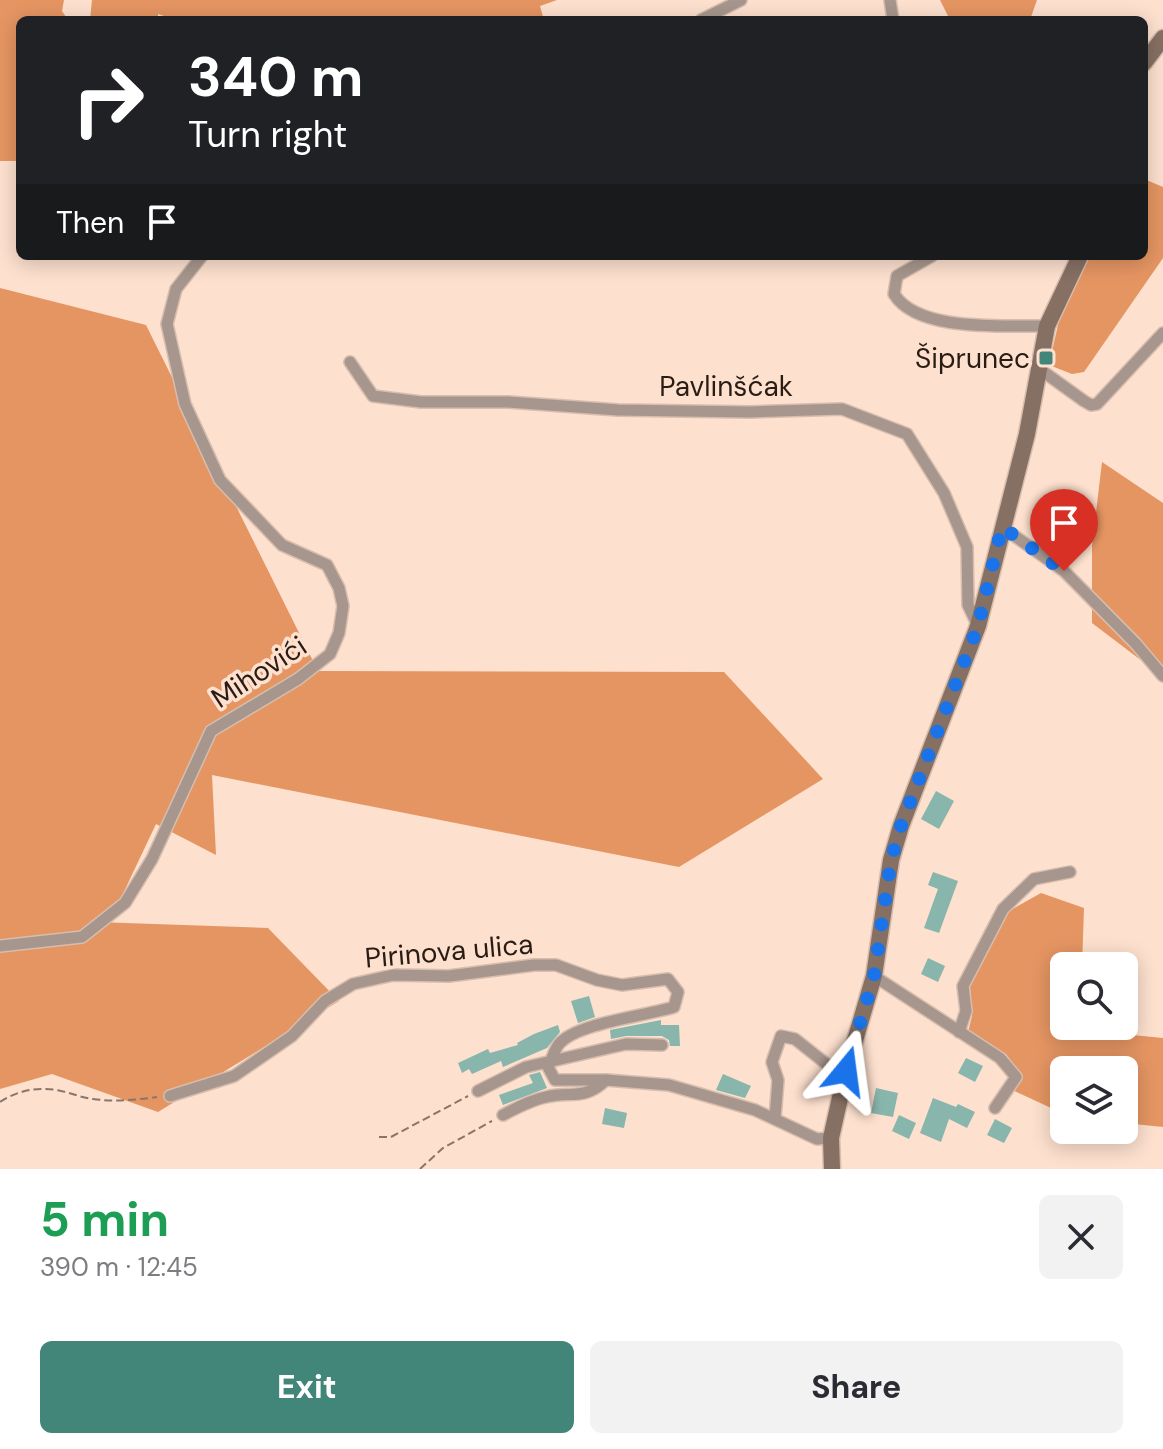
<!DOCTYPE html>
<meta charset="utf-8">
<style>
:root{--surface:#fff;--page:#f2f2f3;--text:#2b2b33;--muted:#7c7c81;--accent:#42867a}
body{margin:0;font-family:"DM Sans",sans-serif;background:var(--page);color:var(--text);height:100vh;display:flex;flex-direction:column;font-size:30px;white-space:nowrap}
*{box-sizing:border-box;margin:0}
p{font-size:26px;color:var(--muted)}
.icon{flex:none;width:44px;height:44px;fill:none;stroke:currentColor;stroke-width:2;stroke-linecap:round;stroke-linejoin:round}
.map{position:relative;height:1169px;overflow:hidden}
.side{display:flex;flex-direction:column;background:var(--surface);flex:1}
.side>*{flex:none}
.hud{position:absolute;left:16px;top:16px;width:1132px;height:244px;border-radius:12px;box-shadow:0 4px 20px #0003;background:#202124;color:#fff;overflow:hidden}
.buttons{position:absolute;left:1050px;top:952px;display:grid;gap:16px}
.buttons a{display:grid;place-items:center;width:88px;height:88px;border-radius:12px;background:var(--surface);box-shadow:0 4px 20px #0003;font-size:40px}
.pin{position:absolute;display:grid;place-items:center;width:68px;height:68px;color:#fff;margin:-82px -34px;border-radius:50% 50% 50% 0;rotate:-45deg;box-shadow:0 0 8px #0007}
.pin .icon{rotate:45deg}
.me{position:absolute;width:88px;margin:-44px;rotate:16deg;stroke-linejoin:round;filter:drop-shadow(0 0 6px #0008)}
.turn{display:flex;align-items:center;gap:28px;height:168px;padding:0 40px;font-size:36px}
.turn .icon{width:104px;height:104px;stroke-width:2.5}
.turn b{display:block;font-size:56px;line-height:68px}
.then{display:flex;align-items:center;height:76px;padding:0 40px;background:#0003;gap:16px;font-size:30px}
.round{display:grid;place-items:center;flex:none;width:84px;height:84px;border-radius:12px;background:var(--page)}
.head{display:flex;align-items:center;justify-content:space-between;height:136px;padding:0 40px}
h1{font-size:48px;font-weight:700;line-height:60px;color:#1e9e55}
.action{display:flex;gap:16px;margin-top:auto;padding:16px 40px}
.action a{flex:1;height:92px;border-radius:12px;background:var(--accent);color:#fff;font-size:32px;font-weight:700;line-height:92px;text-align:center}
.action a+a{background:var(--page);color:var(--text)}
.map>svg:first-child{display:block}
</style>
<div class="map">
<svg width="1163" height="1169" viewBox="0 0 1163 1169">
<rect width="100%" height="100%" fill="#fde0ce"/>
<g fill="#e59562">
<polygon points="0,0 64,0 62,11 68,20 20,20 20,161 0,161"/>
<polygon points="92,0 557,0 540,6 544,20 165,20 164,16 158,14 158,20 90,20"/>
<polygon points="940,0 1037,0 1030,20 950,20"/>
<polygon points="1144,179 1163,187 1163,258 1084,372 1072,374 1049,365 1062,307 1088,256 1144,256"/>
<polygon points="0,288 146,325 318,671 724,672 823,779 679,867 212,775 216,855 156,824 121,898 96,922 268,928 339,1001 158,1112 52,1074 0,1089"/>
<polygon points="1102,462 1163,503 1163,677 1092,623 1092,546"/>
<polygon points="1041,893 1084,908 1082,966 1064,966 1064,1026 1116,1026 1122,1034 1163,1038 1163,1127 1124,1123 1124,1070 1064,1070 1064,1114 1010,1089 1023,1078 1006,1054 968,1032 972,1016 970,987 985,948 1009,911"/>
</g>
<g fill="#88b5ac">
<polygon points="936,791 954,801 939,829 921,819"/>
<polygon points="933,872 958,881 939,933 924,928 938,889 928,885"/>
<polygon points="928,958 945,966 938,982 921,974"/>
<polygon points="589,996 595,1017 578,1023 571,1001"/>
<polygon points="661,1020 661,1025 679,1025 680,1046 670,1046 669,1040 662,1036 626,1036 611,1039 610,1030"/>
<polygon points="558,1025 560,1032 547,1048 503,1067 501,1061 472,1074 469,1069 462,1073 458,1063 488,1049 490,1053 518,1045 517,1043 534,1034"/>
<polygon points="966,1058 983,1066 975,1082 958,1073"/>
<polygon points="540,1072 547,1088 503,1105 499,1095 533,1083 529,1075"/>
<polygon points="723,1074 751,1086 745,1098 716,1090"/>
<polygon points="876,1088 898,1093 893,1117 871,1113"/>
<polygon points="933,1098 956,1107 958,1104 975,1112 967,1128 949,1119 941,1142 920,1133"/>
<polygon points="605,1108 627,1113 624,1128 602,1124"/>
<polygon points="899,1115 916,1123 909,1139 892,1131"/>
<polygon points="995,1119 1012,1128 1004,1143 987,1135"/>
</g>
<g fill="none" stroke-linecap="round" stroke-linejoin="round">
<defs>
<g id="street">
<polyline points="890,0 893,20"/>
<polyline points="701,20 741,0"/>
<path d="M932,256L897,276L894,294C918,333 1007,325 1047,326"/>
<polyline points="350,362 373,396 421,402 508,402 618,410 750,412 842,409 907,434 944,493 967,547 968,605 978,626"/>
<polyline points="1041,370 1084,401 1091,405 1097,404 1163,333"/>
<polyline points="1002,527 1064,571 1136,644 1163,676"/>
<polyline points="0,946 82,937 125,903 152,859 211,731 298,679 330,654 339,633 343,606 339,588 327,565 282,545 220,480 185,404 167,324 176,289 202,256"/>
<polyline points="874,976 1000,1058 1016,1077 995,1108"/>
<polyline points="959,1032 966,1011 963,986 1003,909 1034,879 1070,872"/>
<polyline points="478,1091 526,1067 626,1044 662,1045"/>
<path d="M170,1096L234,1076L292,1036L325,1001L353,984L393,975L449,976L534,965H556L597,980L622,985L668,979L678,992L674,1007C645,1016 577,1023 559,1044C554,1050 552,1060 548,1067L555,1080H606L669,1085L755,1110L817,1139L831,1138"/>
<path d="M503,1115C516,1108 531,1100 546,1097C571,1091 584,1101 606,1080"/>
<polyline points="775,1118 778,1080 772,1062 781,1036 795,1039 829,1066 846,1071"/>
</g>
<g id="secondary">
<polyline points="1144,63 1163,38"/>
<polyline points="832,1169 831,1138 846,1071 874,976 891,860 901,826 978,626 1027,434 1047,326 1080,256"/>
</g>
</defs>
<use href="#street" stroke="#d7bdad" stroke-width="14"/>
<use href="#secondary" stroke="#d7bdad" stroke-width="19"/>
<g stroke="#8a7569" stroke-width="2" stroke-dasharray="8 4" stroke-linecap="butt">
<path d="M0,1102C18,1090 40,1086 61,1091C72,1093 82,1098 93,1099C115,1102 135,1100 157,1097"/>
<polyline points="379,1137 391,1137 468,1096"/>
<polyline points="420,1169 443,1148 492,1121"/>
</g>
<use href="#street" stroke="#a6968d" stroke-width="11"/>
<use href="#secondary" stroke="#867063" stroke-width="16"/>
</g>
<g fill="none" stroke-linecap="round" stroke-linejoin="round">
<polyline stroke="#1a73e8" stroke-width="14" stroke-dasharray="0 25.2" points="846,1071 874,976 891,860 901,826 978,626 1002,527 1064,571"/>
</g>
<rect fill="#42867a" stroke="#fde0ce" stroke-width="3" x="1038" y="350" width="16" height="16" rx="4"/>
<g text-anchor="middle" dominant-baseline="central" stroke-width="7" stroke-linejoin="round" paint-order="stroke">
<g font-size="28" fill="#291c14" stroke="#fde0ce" text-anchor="end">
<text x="1030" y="358">Šiprunec</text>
</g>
<g font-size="28" fill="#291c14" stroke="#fde0ce">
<text x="726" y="386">Pavlinšćak</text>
<text transform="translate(259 672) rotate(-33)">Mihovići</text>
<text transform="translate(449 951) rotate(-5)">Pirinova ulica</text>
</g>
</g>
</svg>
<div class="buttons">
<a><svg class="icon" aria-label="search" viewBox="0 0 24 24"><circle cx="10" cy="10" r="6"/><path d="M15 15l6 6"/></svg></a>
<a><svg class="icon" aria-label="layers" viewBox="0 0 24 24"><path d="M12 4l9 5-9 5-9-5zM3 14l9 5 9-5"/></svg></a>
</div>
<div class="pin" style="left:1064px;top:571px;background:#d93025"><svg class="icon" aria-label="arrive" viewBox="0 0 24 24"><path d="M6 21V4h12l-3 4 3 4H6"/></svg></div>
<svg class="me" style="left:846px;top:1071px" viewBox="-20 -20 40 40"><path d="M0-17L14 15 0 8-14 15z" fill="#1a73e8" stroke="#fff" stroke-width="4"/></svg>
<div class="hud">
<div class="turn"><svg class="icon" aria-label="right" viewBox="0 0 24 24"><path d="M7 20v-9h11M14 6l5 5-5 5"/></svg><div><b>340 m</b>Turn right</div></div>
<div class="then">Then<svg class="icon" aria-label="arrive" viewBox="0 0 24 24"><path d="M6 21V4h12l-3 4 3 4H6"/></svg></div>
</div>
</div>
<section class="side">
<div class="head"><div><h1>5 min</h1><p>390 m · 12:45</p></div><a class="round"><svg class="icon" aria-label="close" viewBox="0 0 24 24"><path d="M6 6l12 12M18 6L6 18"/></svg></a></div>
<div class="action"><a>Exit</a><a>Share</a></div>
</section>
